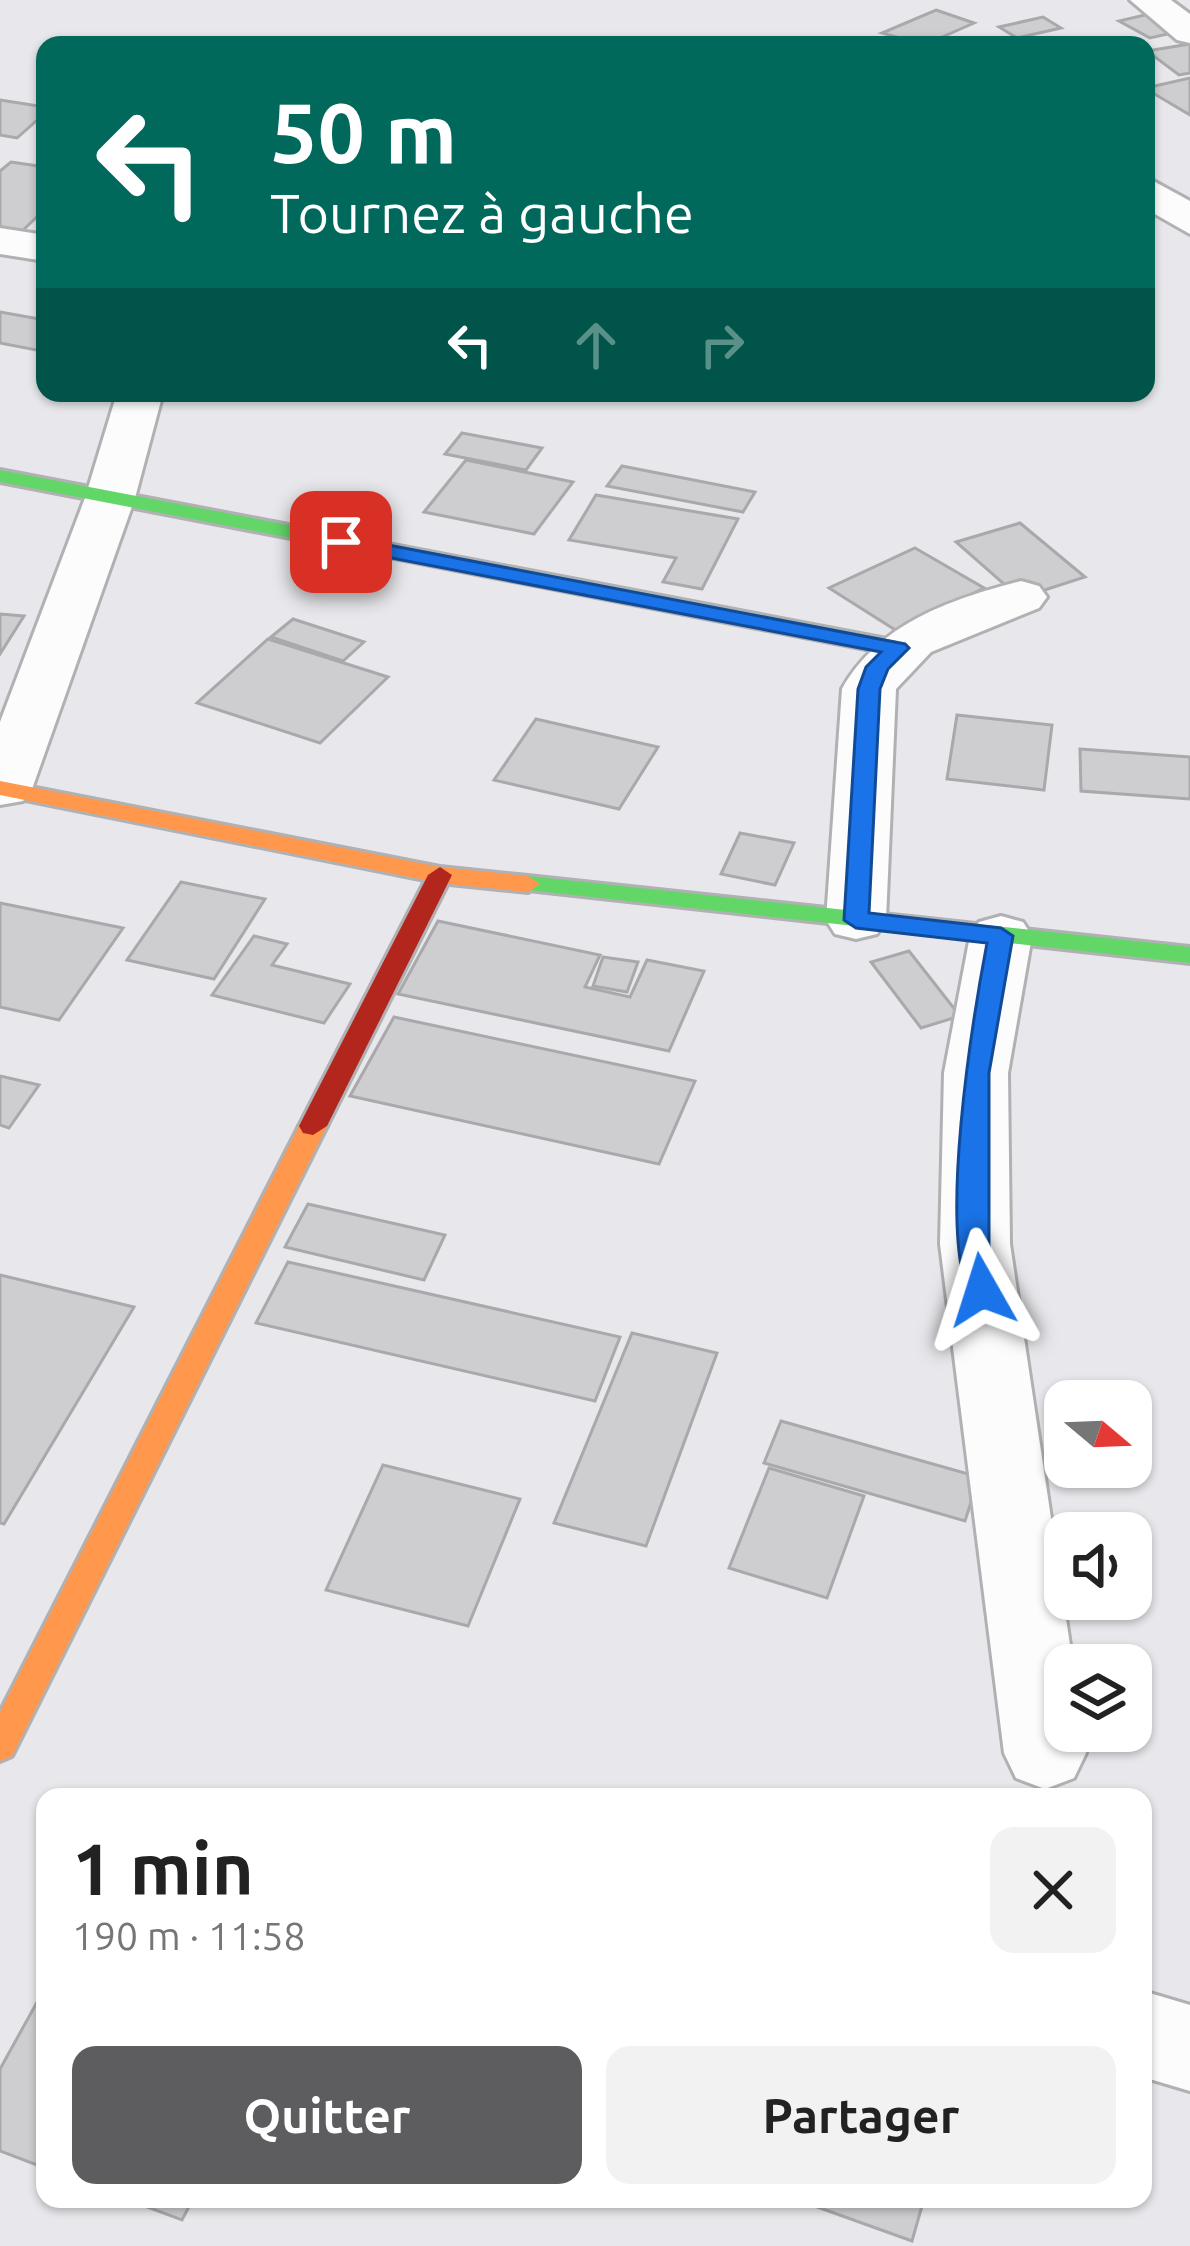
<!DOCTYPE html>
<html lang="fr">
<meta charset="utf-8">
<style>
:root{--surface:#fff;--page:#f2f2f2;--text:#222;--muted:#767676;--accent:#5d5d60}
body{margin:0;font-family:Ubuntu,sans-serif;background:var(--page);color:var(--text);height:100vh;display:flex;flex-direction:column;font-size:45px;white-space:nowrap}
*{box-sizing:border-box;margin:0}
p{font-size:39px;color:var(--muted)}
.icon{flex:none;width:66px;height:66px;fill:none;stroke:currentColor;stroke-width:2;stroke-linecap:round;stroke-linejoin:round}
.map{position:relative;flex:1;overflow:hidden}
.panel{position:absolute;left:36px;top:1788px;width:1116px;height:420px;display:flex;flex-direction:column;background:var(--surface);border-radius:24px;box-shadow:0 3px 9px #0004}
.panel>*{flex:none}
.top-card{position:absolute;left:36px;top:36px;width:1119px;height:366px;border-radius:24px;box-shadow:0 3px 9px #0004;background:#00695c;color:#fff;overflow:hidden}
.needle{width:78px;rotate:109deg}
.fabs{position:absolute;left:1044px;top:1380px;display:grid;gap:24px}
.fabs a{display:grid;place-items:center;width:108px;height:108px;border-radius:24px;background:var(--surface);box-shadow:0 3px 9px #0004;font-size:60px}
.pin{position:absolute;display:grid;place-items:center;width:102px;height:102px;color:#fff;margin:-51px;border-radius:24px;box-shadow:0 6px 18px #0006}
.me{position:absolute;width:132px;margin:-66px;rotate:354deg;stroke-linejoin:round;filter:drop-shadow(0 0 9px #0008)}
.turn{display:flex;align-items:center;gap:42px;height:252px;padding:0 36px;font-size:54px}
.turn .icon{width:156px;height:156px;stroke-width:2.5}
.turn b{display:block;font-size:84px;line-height:102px}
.lanes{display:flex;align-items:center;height:114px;padding:0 36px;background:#0003;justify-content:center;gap:60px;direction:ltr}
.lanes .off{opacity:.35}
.round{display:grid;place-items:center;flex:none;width:126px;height:126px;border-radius:24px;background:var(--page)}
.head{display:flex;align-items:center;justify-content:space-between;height:204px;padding:0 36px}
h1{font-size:72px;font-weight:600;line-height:90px}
.cta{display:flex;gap:24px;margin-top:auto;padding:24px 36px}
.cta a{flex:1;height:138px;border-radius:24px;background:var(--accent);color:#fff;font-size:48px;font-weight:600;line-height:138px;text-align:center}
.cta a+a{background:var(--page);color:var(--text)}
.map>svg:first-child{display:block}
</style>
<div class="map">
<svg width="1190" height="2246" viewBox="0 0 1190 2246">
<rect width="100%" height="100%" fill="#e8e8ec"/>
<g fill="#ceced1" stroke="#a9a9ac" stroke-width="3">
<polygon points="1170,9 1190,21 1190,29 1150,38 1119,21"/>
<polygon points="936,10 974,23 924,45 882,33"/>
<polygon points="1043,17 1061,28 1017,38 999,27"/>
<polygon points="1190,44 1190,73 1179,75 1147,51"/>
<polygon points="1190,78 1190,115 1146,89 1146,88"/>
<polygon points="0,100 45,107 45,113 17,138 0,135"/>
<polygon points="11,162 45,167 45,209 19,234 0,231 0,171"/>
<polygon points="0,312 45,320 45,342 36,350 0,343"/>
<polygon points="462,433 542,448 526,470 445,454"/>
<polygon points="466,460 573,482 534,534 424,512"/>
<polygon points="622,466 755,492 743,512 607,486"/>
<polygon points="596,495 738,519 702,589 663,582 676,558 569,540"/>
<polygon points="1020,523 1085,577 1020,598 956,542"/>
<polygon points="915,548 984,588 897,631 829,588"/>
<polygon points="0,614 24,616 0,654"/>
<polygon points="293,619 364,642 343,661 271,637"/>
<polygon points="268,639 388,677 320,743 197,703"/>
<polygon points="957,715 1052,725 1044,790 947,779"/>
<polygon points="536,719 658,747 619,809 494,780"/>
<polygon points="1080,749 1190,757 1190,799 1081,791"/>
<polygon points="740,833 794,843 775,885 721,874"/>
<polygon points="181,882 265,899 214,979 127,960"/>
<polygon points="0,903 123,928 59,1020 0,1007"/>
<polygon points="438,921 600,955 585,987 630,997 647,960 704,971 669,1051 398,994"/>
<polygon points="254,936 287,944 272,965 350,984 324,1023 212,995"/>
<polygon points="909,951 960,1016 921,1028 871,962"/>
<polygon points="603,957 638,962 627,992 593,986"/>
<polygon points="394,1017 695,1081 659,1164 350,1096"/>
<polygon points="0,1076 39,1085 9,1128 0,1125"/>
<polygon points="308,1204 445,1235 424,1280 285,1247"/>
<polygon points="288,1262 620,1337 595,1401 256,1323"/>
<polygon points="0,1275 134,1307 4,1524 0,1523"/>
<polygon points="632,1333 717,1353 646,1546 554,1523"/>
<polygon points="781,1421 979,1477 965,1521 764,1463"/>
<polygon points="383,1465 520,1499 468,1626 326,1590"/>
<polygon points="769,1468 864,1496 827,1598 729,1568"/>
<polygon points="41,1995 45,1997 45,2168 0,2151 0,2069"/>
<polygon points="126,2199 193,2199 182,2220"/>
<polygon points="795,2199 924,2199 912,2241"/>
</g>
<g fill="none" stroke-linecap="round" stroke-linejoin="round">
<defs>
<g id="street">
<polygon points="1130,0 1171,0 1190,14 1190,43 1177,40"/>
<polygon points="1146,177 1190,201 1190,234 1146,209"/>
<polygon points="0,228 45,235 45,261 0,254"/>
<polygon points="117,393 163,393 135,498 32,789 23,801 0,805 0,722 85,498"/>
<path d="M1021,581L1039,586L1047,597L1039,608L931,652L896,689L886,920L877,934L856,939L835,934L826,920L842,689C878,624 951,599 1021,581Z"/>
<polygon points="1001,916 1023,922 1032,936 1008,1073 1010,1244 1073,1665 1065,1665 1065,1731 1083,1731 1086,1753 1074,1778 1045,1789 1016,1778 1004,1753 940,1244 944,1073 970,936 979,922"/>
<polygon points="1143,1991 1190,2005 1190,2091 1143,2077"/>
</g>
<g id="fast">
<polygon points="0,470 897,641 908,648 897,655 0,482"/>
<polygon points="528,876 1190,947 1190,963 519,889 516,884"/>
</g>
<g id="slow">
<polygon points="0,781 440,867 528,876 540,884 528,892 440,883 0,795"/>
<polygon points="313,1117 327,1126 12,1756 0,1761 0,1712 299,1126"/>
</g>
<polygon id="jam" points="440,867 452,875 327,1126 313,1135 303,1133 299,1126 428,875"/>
</defs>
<use href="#street" stroke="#b1b1b4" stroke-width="6"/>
<use href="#fast" stroke="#b1b1b4" stroke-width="6"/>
<use href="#slow" stroke="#b1b1b4" stroke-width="6"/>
<use href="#jam" stroke="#b1b1b4" stroke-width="6"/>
<use href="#street" fill="#fcfcfc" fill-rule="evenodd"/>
<use href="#fast" fill="#63d668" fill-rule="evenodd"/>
<use href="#slow" fill="#ff974d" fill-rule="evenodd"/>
<use href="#jam" fill="#b3261e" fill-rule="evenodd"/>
</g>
<path fill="#1a73e8" stroke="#114b97" stroke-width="3" d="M341,536L905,644L909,648L888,669L880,689L869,913L1001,928L1013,936L989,1073V1244L996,1290L992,1298H971C937,1233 973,1017 987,943L856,928L844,920L858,689L866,667L881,652L334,547L331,542Z"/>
</svg>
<div class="fabs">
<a><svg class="needle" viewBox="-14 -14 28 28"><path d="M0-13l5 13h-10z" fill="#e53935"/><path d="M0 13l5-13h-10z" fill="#767676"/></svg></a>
<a><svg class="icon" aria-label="sound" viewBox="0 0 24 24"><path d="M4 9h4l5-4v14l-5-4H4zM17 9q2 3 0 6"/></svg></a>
<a><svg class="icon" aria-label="layers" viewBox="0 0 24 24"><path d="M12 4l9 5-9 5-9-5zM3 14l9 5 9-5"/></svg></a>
</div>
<div class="pin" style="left:341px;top:542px;background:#d93025"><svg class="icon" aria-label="arrive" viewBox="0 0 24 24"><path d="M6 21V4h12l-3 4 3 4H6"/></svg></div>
<svg class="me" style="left:982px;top:1290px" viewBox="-20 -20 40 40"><path d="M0-17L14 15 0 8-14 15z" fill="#1a73e8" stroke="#fff" stroke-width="4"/></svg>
<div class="top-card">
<div class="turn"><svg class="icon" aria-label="left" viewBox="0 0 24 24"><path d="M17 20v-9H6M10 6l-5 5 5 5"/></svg><div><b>50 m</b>Tournez à gauche</div></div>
<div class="lanes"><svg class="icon" aria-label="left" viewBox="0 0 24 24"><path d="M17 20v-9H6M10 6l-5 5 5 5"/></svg><svg class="icon off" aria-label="ahead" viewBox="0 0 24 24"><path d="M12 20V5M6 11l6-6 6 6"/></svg><svg class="icon off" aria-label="right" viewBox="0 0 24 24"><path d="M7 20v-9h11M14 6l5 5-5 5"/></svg></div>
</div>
<section class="panel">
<div class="head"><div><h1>1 min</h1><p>190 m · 11:58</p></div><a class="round"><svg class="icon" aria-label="close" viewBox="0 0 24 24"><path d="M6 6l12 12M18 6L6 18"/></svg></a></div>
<div class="cta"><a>Quitter</a><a>Partager</a></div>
</section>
</div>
